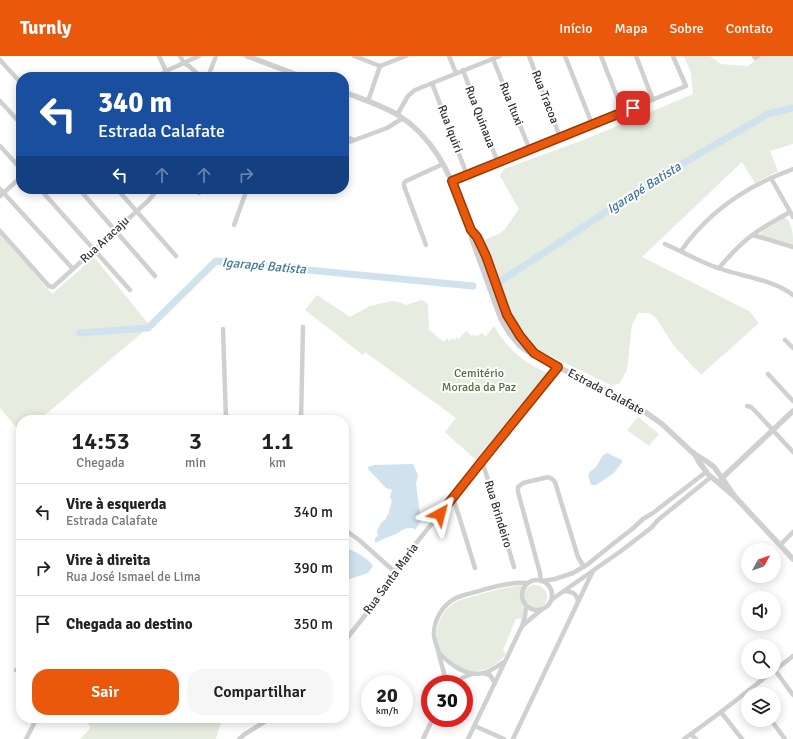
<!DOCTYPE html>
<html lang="pt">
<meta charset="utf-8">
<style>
:root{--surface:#fff;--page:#f6f6f6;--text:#222;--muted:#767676;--line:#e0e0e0;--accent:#ea580c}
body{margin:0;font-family:Signika,sans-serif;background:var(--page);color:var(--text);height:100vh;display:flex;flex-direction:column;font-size:15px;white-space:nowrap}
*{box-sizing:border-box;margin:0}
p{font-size:13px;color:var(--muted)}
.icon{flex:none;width:22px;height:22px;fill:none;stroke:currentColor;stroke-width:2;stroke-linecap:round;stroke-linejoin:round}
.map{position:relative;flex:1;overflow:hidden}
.details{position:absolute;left:16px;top:359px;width:333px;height:308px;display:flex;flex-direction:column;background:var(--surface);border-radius:16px;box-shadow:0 2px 10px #0003}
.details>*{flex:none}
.guide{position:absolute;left:16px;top:16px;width:333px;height:122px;border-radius:16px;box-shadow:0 2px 10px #0003;background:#1a4fa0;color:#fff;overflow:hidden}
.needle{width:26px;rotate:50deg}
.tools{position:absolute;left:741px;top:487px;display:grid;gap:8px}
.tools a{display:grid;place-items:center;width:40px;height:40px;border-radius:50%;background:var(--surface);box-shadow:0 2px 10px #0003;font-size:20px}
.speed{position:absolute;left:361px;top:619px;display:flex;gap:8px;font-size:20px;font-weight:700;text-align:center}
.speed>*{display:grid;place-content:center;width:52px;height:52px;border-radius:50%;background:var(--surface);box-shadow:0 2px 10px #0003;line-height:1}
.speed small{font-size:10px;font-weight:400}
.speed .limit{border:6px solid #d22;background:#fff;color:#111}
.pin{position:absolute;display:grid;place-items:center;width:34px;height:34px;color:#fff;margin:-17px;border-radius:8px;box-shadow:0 2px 6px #0006}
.me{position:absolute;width:44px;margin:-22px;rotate:38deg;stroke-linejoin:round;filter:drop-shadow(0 0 3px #0008)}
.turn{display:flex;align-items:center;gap:14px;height:84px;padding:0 16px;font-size:18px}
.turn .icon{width:52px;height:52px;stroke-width:2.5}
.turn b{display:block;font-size:28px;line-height:34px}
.lanes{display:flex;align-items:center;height:38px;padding:0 16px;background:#0003;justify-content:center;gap:20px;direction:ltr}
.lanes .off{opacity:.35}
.eta{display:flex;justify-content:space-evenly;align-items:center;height:68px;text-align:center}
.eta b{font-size:24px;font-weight:600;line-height:28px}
.button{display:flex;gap:8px;margin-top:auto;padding:8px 16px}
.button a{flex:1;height:46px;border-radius:16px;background:var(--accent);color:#fff;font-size:16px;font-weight:600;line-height:46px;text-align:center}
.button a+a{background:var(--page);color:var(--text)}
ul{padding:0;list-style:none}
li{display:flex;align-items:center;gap:12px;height:56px;padding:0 16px;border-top:1px solid var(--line)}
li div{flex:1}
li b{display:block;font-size:15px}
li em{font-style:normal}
header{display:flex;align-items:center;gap:24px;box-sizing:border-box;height:56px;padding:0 20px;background:var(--accent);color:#fff}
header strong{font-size:19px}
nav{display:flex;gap:22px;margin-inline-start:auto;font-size:14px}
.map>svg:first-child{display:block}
</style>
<header>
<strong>Turnly</strong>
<nav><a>Início</a><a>Mapa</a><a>Sobre</a><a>Contato</a></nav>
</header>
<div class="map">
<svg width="793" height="683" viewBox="0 0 793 683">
<rect width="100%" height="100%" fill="#fff"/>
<g fill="#e6ecdf">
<polygon points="684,0 710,0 721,8 748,10 761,0 793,0 793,88 770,95 778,115 755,127 742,106 642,201 749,255 759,267 701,319 674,290 656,262 650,257 638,257 632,269 627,314 619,328 611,329 538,294 528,285 514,265 484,188 486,183 499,178 505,173 519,153 500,120 504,113 586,83 693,38 691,17"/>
<path d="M784,162C793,165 793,180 793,190L761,180L760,178L761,176Z"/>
<polygon points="0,176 52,238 94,201 150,270 39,364 21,364 21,377 0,352"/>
<path d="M317,239L350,261L370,250L392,245L399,246L406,249L422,244L428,248L429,274L444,286L447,282L449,285L452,282L454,284L457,281L459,283L466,275L472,280L473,279L478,280L481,277L486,280L494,270C507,293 526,309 550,318L477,405L445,376L456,362L365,296L363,299L305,254Z"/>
<polygon points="638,361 659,378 649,390 627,374"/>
<path d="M523,529C517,543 526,549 522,562L516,563L503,594L506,598C488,621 459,621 442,597C431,581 438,558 453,548C459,543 468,542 475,540C491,535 507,531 523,529Z"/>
<circle cx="535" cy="541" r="12"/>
<polygon points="83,662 222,662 216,683 80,683 89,674 90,670"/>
</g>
<g fill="#cfe2ee">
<path d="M607,397L622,404V406L614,417L596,429H591L588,419C590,415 592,414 595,412C600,407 600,400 607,397Z"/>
<path d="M413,408L418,419L416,428L421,465L415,474L413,472C401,472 403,475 394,479C387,481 381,484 375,487V483L378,479L377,476C379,470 381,466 386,463L387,459L389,458V455L392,445L390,441L392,434L386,432L368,413V411L374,409Z"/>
<path d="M344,491C354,495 367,501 373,510L368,517L344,525Z"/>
</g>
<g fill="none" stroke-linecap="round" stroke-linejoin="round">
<g stroke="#cfe2ee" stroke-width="7">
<polyline points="501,225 656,123 768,58 793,52"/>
<polyline points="80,277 148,272 216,205 473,230"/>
</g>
<g stroke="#d0d0d0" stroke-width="4.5">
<polyline points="159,0 166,15"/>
<polyline points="180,0 184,7 189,10 201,21"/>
<polyline points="354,0 380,10"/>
<polyline points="449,0 456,17"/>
<polyline points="529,0 560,81"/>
<polyline points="565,0 592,68"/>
<polyline points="601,0 623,56"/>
<polyline points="636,0 653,44"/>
<polyline points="754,0 755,2 758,0"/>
<polyline points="493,3 530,94"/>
<polyline points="0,4 21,27"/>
<polyline points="463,14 498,107"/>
<polyline points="157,21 166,15 199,0"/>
<polyline points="208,21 216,0"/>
<polyline points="432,27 467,119"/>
<polyline points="0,45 21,68"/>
<polyline points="368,45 380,10 406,0"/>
<polyline points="397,59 408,40 415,34 500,0"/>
<polyline points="344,80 354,84"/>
<polyline points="344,88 387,72 403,62"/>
<polyline points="0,90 21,113"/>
<polyline points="771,122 793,161"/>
<polyline points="453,125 686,30 673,0"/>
<polyline points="0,133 73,213"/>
<polyline points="40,133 130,234"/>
<polyline points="79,133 155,220"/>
<polyline points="117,133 176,200"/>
<polyline points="194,133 199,137"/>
<polyline points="0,140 21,121"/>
<polyline points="234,169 247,133"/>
<polyline points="0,175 49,230 53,231 148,145 158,133"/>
<polyline points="753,179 793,191"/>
<path d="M665,188C683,196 700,206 718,212C743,221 772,223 793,239"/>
<polyline points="426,189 404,130 404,127 406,125 443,108"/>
<path d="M681,195C708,156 749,129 793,113"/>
<path d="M719,212C727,203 735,193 745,185C758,173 775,165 790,156"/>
<polyline points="223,273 226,364"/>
<polyline points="785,284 793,292"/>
<polyline points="768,318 793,345"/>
<polyline points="747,350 751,351 758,358 793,396"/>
<polyline points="301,364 303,271"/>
<polyline points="482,405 495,446 514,511"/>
<polyline points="453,441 475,512"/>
<polyline points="344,473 359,484 395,516"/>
<polyline points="780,489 793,476"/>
<circle cx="537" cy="539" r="15"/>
<polyline points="541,525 540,517 518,436 518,431 523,427 548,421 552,423 555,426 578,501 584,511"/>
<polyline points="542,525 555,523 573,517 588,508 614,487 631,474 643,463 653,457 706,416"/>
<path d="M565,535C573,536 576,537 578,545"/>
<polyline points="551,544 621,495 651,472 658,464 711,421"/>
<polyline points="522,570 541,554"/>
<polyline points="344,586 385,534 400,508 405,501 558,311"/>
<path d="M439,597C451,609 466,621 484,617C491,615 498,610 504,606"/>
<polyline points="16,614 21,616"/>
<polyline points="775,614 793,639"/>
<polyline points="774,615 793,600"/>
<polyline points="484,617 490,619 495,627"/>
<path d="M446,628C445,618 441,608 439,598C438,592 435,587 434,580C433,565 442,549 456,542C464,538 474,537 482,534C498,530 512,526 528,527"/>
<polyline points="453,628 462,622 472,618"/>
<polyline points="721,656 742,683"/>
<polyline points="771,664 785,683"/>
<polyline points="475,670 504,683"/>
<polyline points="691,678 696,683"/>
<polyline points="26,683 37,662"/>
<polyline points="239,683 245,678 271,662"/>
<polyline points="423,683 433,662"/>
<polyline points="468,683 522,570 525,560 526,550"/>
<polyline points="513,683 588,525 593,515"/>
<polyline points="684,683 721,656 772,616"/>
</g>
<g stroke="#d0d0d0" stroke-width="5.5">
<polyline points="247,0 303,21"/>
<path d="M344,36C362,43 381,49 398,59C432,80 449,115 462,151C465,158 470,166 471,174C472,177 471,180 472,183L501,263L510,278L520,290L527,295L534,297L558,311L633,348L648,358L662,368L693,397L706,405L714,411L722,422L736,442"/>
<path d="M471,173C491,198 494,231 507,259C513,273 524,284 533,297"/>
<polyline points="694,397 699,406 708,418 736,442 793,503"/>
<polyline points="721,424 722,422 793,355"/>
</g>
</g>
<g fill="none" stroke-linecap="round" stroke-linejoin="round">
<defs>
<polyline id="route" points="440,458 482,405 558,311 534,297 520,280 507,259 486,200 477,181 471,174 452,125 633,52"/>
</defs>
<use href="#route" stroke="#983908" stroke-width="10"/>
<use href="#route" stroke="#ea580c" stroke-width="7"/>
</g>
<g text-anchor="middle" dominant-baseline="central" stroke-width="4" stroke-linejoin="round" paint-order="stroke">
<g font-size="12" fill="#333" stroke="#fff">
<text transform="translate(545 41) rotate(69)">Rua Tracoa</text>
<text transform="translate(511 48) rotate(68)">Rua Ituxi</text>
<text transform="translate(480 61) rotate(69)">Rua Quinaua</text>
<text transform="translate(450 73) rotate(69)">Rua Iquiri</text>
<text transform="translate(105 184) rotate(-43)">Rua Aracaju</text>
<text transform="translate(606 336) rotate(28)">Estrada Calafate</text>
<text transform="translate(498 458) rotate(73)">Rua Brindeiro</text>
<text transform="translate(391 523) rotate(-54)">Rua Santa Maria</text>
</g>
<g font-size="12" fill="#56703f" stroke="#fff">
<text x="479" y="317">Cemitério<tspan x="479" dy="14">Morada da Paz</tspan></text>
</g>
<g font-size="13" font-style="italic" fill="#3f7597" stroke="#fff">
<text transform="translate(644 132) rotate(-32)">Igarapé Batista</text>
<text transform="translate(264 210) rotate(5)">Igarapé Batista</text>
</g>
</g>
</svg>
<div class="tools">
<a><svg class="needle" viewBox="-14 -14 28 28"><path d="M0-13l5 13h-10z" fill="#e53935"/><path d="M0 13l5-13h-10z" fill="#767676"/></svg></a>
<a><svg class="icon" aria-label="sound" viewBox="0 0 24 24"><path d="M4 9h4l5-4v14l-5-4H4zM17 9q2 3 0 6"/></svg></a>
<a><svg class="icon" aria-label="search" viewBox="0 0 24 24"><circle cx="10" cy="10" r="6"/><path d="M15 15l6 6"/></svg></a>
<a><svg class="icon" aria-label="layers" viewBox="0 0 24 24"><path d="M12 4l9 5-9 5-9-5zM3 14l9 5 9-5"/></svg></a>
</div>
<div class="speed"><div>20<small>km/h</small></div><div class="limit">30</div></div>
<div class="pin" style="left:633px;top:52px;background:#d93025"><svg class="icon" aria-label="arrive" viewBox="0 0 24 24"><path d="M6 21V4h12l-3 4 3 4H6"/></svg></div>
<svg class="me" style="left:440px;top:458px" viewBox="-20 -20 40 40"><path d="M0-17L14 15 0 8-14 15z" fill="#ea580c" stroke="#fff" stroke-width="4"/></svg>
<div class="guide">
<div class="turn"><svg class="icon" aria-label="left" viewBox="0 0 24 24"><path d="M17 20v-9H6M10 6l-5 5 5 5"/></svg><div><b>340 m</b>Estrada Calafate</div></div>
<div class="lanes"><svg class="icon" aria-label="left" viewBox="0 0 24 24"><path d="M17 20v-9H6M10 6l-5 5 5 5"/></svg><svg class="icon off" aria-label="ahead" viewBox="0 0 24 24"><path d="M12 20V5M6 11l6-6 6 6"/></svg><svg class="icon off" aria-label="ahead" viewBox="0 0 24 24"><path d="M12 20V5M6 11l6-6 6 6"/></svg><svg class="icon off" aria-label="right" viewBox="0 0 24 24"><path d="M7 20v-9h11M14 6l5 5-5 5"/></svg></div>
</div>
<section class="details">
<div class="eta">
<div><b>14:53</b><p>Chegada</p></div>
<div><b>3</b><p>min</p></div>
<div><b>1.1</b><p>km</p></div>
</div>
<ul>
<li><svg class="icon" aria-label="left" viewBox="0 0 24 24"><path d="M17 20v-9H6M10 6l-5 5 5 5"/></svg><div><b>Vire à esquerda</b><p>Estrada Calafate</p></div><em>340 m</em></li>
<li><svg class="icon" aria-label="right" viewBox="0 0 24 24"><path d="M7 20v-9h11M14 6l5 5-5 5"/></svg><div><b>Vire à direita</b><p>Rua José Ismael de Lima</p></div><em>390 m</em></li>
<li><svg class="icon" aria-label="arrive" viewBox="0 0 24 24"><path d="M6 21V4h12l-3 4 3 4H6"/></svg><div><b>Chegada ao destino</b></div><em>350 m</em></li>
</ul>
<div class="button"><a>Sair</a><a>Compartilhar</a></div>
</section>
</div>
